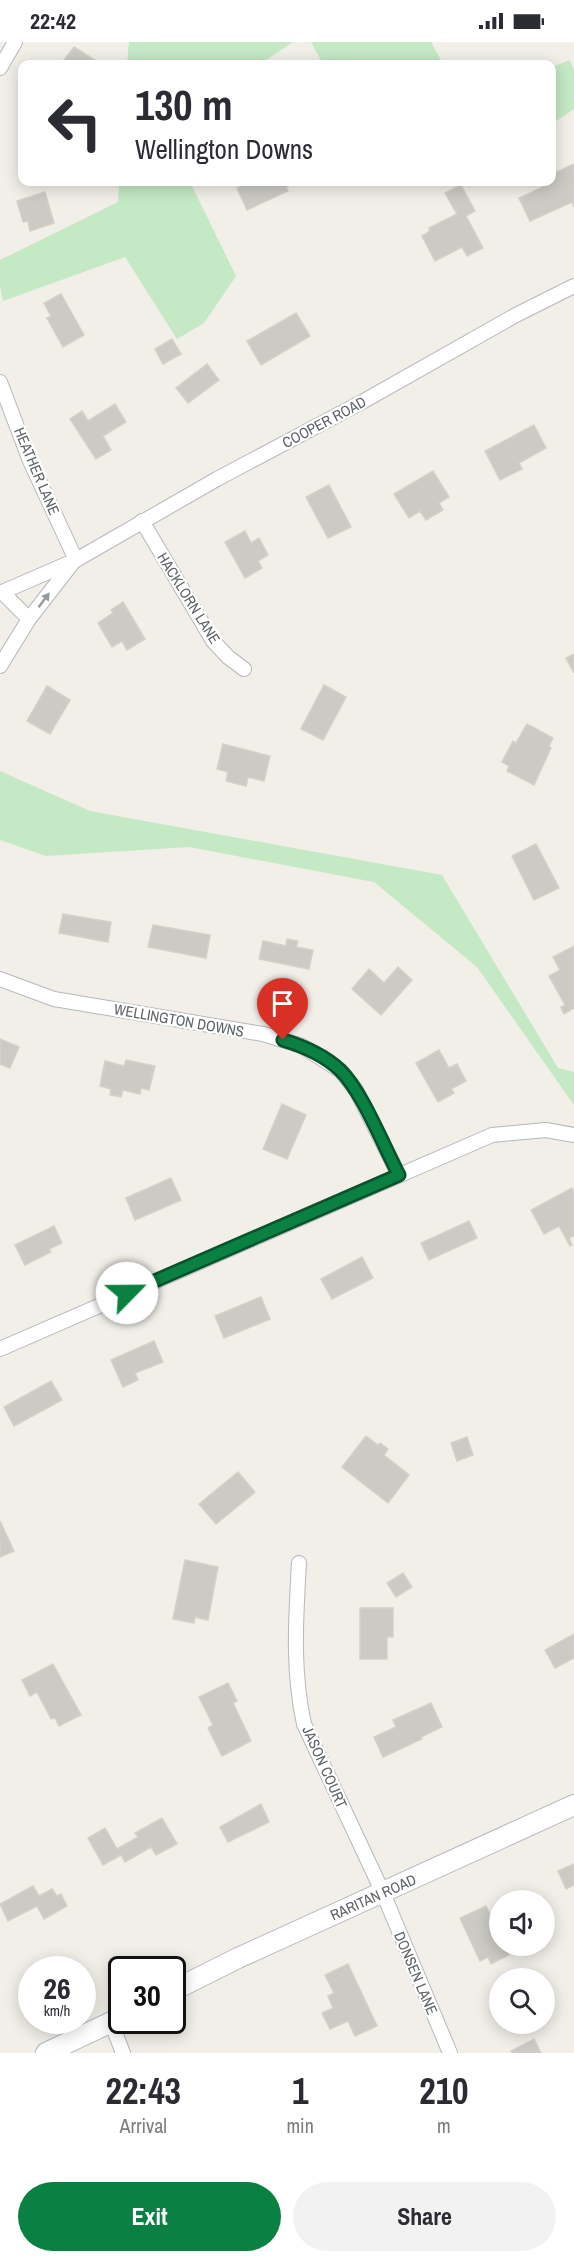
<!DOCTYPE html>
<style>
:root{--surface:#fff;--page:#f2f2f3;--text:#2b2b33;--muted:#7c7c81;--accent:#0b8043}
body{margin:0;font-family:"Archivo Narrow",sans-serif;background:var(--page);color:var(--text);height:100vh;display:flex;flex-direction:column;font-size:22px;white-space:nowrap}
*{box-sizing:border-box;margin:0}
p{font-size:20px;color:var(--muted)}
.icon{flex:none;width:33px;height:33px;fill:none;stroke:currentColor;stroke-width:2;stroke-linecap:round;stroke-linejoin:round}
.map{position:relative;height:2011px;overflow:hidden}
.drawer{display:flex;flex-direction:column;background:var(--surface);flex:1}
.drawer>*{flex:none}
.guide{position:absolute;left:18px;top:18px;width:538px;height:126px;border-radius:12px;box-shadow:0 3px 15px #0003;background:#fff;color:var(--text);overflow:hidden}
.fabs{position:absolute;left:489px;top:1848px;display:grid;gap:12px}
.fabs a{display:grid;place-items:center;width:66px;height:66px;border-radius:50%;background:var(--surface);box-shadow:0 3px 15px #0003;font-size:30px}
.speed{position:absolute;left:18px;top:1914px;display:flex;gap:12px;font-size:30px;font-weight:700;text-align:center}
.speed>*{display:grid;place-content:center;width:78px;height:78px;border-radius:50%;background:var(--surface);box-shadow:0 3px 15px #0003;line-height:1}
.speed small{font-size:15px;font-weight:400}
.speed .limit{border:3px solid #111;border-radius:9px;background:#fff;color:#111}
.pin{position:absolute;display:grid;place-items:center;width:51px;height:51px;color:#fff;margin:-62px -26px;border-radius:50% 50% 50% 0;rotate:-45deg;box-shadow:0 0 6px #0007}
.pin .icon{rotate:45deg}
.me{position:absolute;width:66px;margin:-33px;rotate:67deg;stroke-linejoin:round;filter:drop-shadow(0 0 4px #0008)}
.turn{display:flex;align-items:center;gap:21px;height:126px;padding:0 18px;font-size:27px}
.turn .icon{width:78px;height:78px;stroke-width:2.5}
.turn b{display:block;font-size:42px;line-height:51px}
.eta{display:flex;justify-content:space-evenly;align-items:center;height:102px;text-align:center}
.eta b{font-size:36px;font-weight:700;line-height:42px}
.cta{display:flex;gap:12px;margin-top:auto;padding:12px 18px}
.cta a{flex:1;height:69px;border-radius:36px;background:var(--accent);color:#fff;font-size:24px;font-weight:700;line-height:69px;text-align:center}
.cta a+a{background:var(--page);color:var(--text)}
.status{display:flex;justify-content:space-between;align-items:center;height:42px;padding:0 30px;background:var(--surface);direction:ltr}
.status svg{height:16px;fill:currentColor}
.map>svg:first-child{display:block}
</style>
<div class="status"><b>22:42</b><svg viewBox="0 0 49 12"><path d="M0 12V9h3v3zM5 12V6h3v6zM10 12V3h3v9zM15 12V0h3v12zM26 1h20v11H26zM47 4h2v5h-2z"/></svg></div>
<div class="map">
<svg width="574" height="2011" viewBox="0 0 574 2011">
<rect width="100%" height="100%" fill="#f1efe8"/>
<g fill="#c5e8c5">
<polygon points="129,0 293,0 260,22 127,22"/>
<polygon points="311,0 431,0 443,22 323,22"/>
<polygon points="570,18 574,28 574,67 552,82 552,25"/>
<polygon points="119,140 190,140 236,234 204,281 177,297 125,215 3,259 0,243 0,218 118,160"/>
<polygon points="0,729 90,769 442,833 558,1026 574,1030 574,1063 477,925 374,840 189,805 46,814 0,798"/>
</g>
<g fill="#cccac5" stroke="#d6d1c6" stroke-width="1.5">
<polygon points="74,5 98,20 97,22 61,22"/>
<polygon points="574,122 574,165 572,160 530,179 519,156 547,143 546,140 552,140 552,132"/>
<polygon points="250,140 292,140 293,141 286,145 288,149 247,168 237,146"/>
<polygon points="461,143 475,169 466,174 483,206 467,214 462,205 435,219 422,194 430,189 429,186 457,172 445,151"/>
<polygon points="45,150 54,181 30,189 28,179 23,180 17,159"/>
<polygon points="61,252 84,293 63,305 47,276 51,274 44,261"/>
<polygon points="296,271 310,294 261,323 247,299"/>
<polygon points="172,297 181,312 163,322 155,307"/>
<polygon points="207,322 219,338 188,361 176,346"/>
<polygon points="115,362 126,380 103,394 111,408 96,417 70,377 82,369 88,379"/>
<polygon points="534,383 546,406 519,421 522,427 500,438 485,409"/>
<polygon points="433,429 449,455 439,461 443,468 426,478 420,469 409,476 394,452"/>
<polygon points="329,443 351,485 328,496 306,455"/>
<polygon points="245,489 251,501 259,496 268,513 258,519 262,526 245,536 225,500"/>
<polygon points="123,560 145,597 127,608 122,599 112,605 98,581 113,571 111,568"/>
<polygon points="574,612 574,631 566,616"/>
<polygon points="324,643 346,655 323,698 301,687"/>
<polygon points="47,644 70,658 50,692 27,679"/>
<polygon points="527,682 553,696 549,704 551,706 534,743 507,729 509,724 502,720 513,699 516,701"/>
<polygon points="223,702 270,714 264,739 248,735 246,744 226,739 228,730 217,727"/>
<polygon points="536,802 559,846 534,858 512,814"/>
<polygon points="63,872 111,880 108,900 59,891"/>
<polygon points="153,883 210,893 206,916 148,905"/>
<polygon points="287,897 298,899 296,905 313,908 309,927 259,917 263,899 286,904"/>
<polygon points="574,904 574,966 564,972 561,965 565,963 549,934 560,928 553,915"/>
<polygon points="398,925 412,938 381,973 352,947 369,927 384,941"/>
<polygon points="0,997 19,1005 10,1026 0,1022"/>
<polygon points="439,1008 449,1026 457,1022 466,1039 451,1047 454,1051 438,1060 416,1021"/>
<polygon points="126,1018 155,1024 149,1048 141,1046 140,1052 123,1048 121,1055 110,1053 111,1047 100,1044 105,1019 124,1024"/>
<polygon points="282,1062 306,1073 287,1117 263,1107"/>
<polygon points="171,1136 181,1158 135,1178 126,1156"/>
<polygon points="572,1146 574,1151 574,1194 569,1196 572,1203 570,1204 559,1184 544,1192 531,1168"/>
<polygon points="469,1179 477,1196 429,1218 421,1201"/>
<polygon points="54,1184 62,1201 49,1207 51,1210 25,1223 15,1203"/>
<polygon points="362,1215 373,1236 332,1257 321,1237"/>
<polygon points="261,1255 270,1277 224,1296 215,1274"/>
<polygon points="154,1299 163,1320 135,1331 138,1338 123,1345 111,1318"/>
<polygon points="51,1339 62,1358 14,1384 4,1365"/>
<polygon points="366,1394 378,1403 380,1401 388,1407 384,1413 409,1433 388,1461 342,1425"/>
<polygon points="467,1395 473,1413 457,1419 451,1401"/>
<polygon points="238,1430 255,1450 216,1482 199,1462"/>
<polygon points="0,1479 14,1509 0,1515"/>
<polygon points="185,1518 218,1525 208,1578 195,1575 194,1581 173,1577"/>
<polygon points="403,1531 412,1545 396,1555 387,1541"/>
<polygon points="360,1566 393,1566 393,1595 387,1595 387,1617 360,1617"/>
<polygon points="574,1592 574,1616 555,1626 545,1608"/>
<polygon points="53,1622 81,1673 59,1684 55,1676 51,1677 37,1650 30,1654 22,1638"/>
<polygon points="228,1641 237,1659 233,1661 251,1699 222,1714 208,1686 213,1683 199,1655"/>
<polygon points="431,1661 442,1685 421,1695 422,1697 383,1715 374,1695 396,1685 393,1678"/>
<polygon points="261,1762 269,1780 228,1800 220,1785"/>
<polygon points="162,1776 177,1802 156,1813 151,1805 125,1820 121,1813 103,1823 88,1796 105,1786 117,1807 138,1795 135,1791"/>
<polygon points="574,1822 574,1843 566,1847 558,1829"/>
<polygon points="33,1844 39,1854 52,1847 57,1854 61,1852 67,1864 44,1877 37,1864 8,1879 0,1862"/>
<polygon points="486,1864 500,1892 500,1904 505,1904 509,1913 491,1922 488,1915 480,1919 460,1876"/>
<polygon points="348,1922 377,1984 355,1994 348,1979 330,1987 322,1971 333,1966 328,1954 334,1951 325,1933"/>
<polygon points="534,1997 541,2011 512,2011 511,2009"/>
</g>
<g fill="none" stroke-linecap="round" stroke-linejoin="round">
<defs>
<g id="street">
<polyline points="0,26 15,0"/>
<polyline points="0,340 30,419 76,518"/>
<polyline points="142,479 213,599 228,615 244,627"/>
<polyline points="2,550 29,577"/>
<polyline points="0,551 76,518 217,437 362,360 516,273 574,244"/>
<polyline points="0,624 29,577 74,519"/>
<polyline points="0,937 54,957 263,992 302,1004 341,1029 356,1048 399,1133"/>
<polyline points="0,1307 492,1093 546,1088 574,1093"/>
<path d="M299,1521C296,1575 292,1628 304,1682L383,1851L450,2011"/>
<polyline points="111,1980 123,2011"/>
</g>
<g id="secondary">
<polyline points="172,1949 238,1916 574,1763"/>
<polyline points="46,2011 122,1975"/>
</g>
</defs>
<use href="#street" stroke="#b5b8bc" stroke-width="16"/>
<use href="#secondary" stroke="#b6babf" stroke-width="22"/>
<use href="#street" stroke="#fff" stroke-width="14"/>
<use href="#secondary" stroke="#fff" stroke-width="20"/>
</g>
<defs><path id="oneway-solid" d="M-6-.8H1V-3.2L6.5 0L1 3.2V.8H-6Z" transform="scale(1.5)"/></defs>
<use fill="#979a9d" href="#oneway-solid" transform="translate(44 558) rotate(-53)"/>
<g fill="none" stroke-linecap="round" stroke-linejoin="round">
<defs>
<path id="route" d="M127,1251L399,1133C384,1105 362,1049 340,1028C324,1013 303,1004 283,998"/>
</defs>
<use href="#route" stroke="#07532c" stroke-width="15"/>
<use href="#route" stroke="#0b8043" stroke-width="10"/>
</g>
<g text-anchor="middle" dominant-baseline="central" stroke-width="4.5" stroke-linejoin="round" paint-order="stroke">
<g font-size="15" fill="#5f6368" stroke="#fff">
<text transform="translate(324 380) rotate(-28)">COOPER ROAD</text>
<text transform="translate(37 429) rotate(67)">HEATHER LANE</text>
<text transform="translate(189 556) rotate(58)">HACKLORN LANE</text>
<text transform="translate(179 978) rotate(10)">WELLINGTON DOWNS</text>
<text transform="translate(325 1725) rotate(66)">JASON COURT</text>
<text transform="translate(373 1855) rotate(-24)">RARITAN ROAD</text>
<text transform="translate(416 1931) rotate(67)">DONSEN LANE</text>
</g>
</g>
</svg>
<div class="fabs">
<a><svg class="icon" aria-label="sound" viewBox="0 0 24 24"><path d="M4 9h4l5-4v14l-5-4H4zM17 9q2 3 0 6"/></svg></a>
<a><svg class="icon" aria-label="search" viewBox="0 0 24 24"><circle cx="10" cy="10" r="6"/><path d="M15 15l6 6"/></svg></a>
</div>
<div class="speed"><div>26<small>km/h</small></div><div class="limit">30</div></div>
<div class="pin" style="left:283px;top:998px;background:#d93025"><svg class="icon" aria-label="arrive" viewBox="0 0 24 24"><path d="M6 21V4h12l-3 4 3 4H6"/></svg></div>
<svg class="me" style="left:127px;top:1251px" viewBox="-20 -20 40 40"><circle r="19" fill="#fff"/><path d="M0-13L10 11 0 6-10 11z" fill="#0b8043"/></svg>
<div class="guide">
<div class="turn"><svg class="icon" aria-label="left" viewBox="0 0 24 24"><path d="M17 20v-9H6M10 6l-5 5 5 5"/></svg><div><b>130 m</b>Wellington Downs</div></div>
</div>
</div>
<section class="drawer">
<div class="eta">
<div><b>22:43</b><p>Arrival</p></div>
<div><b>1</b><p>min</p></div>
<div><b>210</b><p>m</p></div>
</div>
<div class="cta"><a>Exit</a><a>Share</a></div>
</section>
